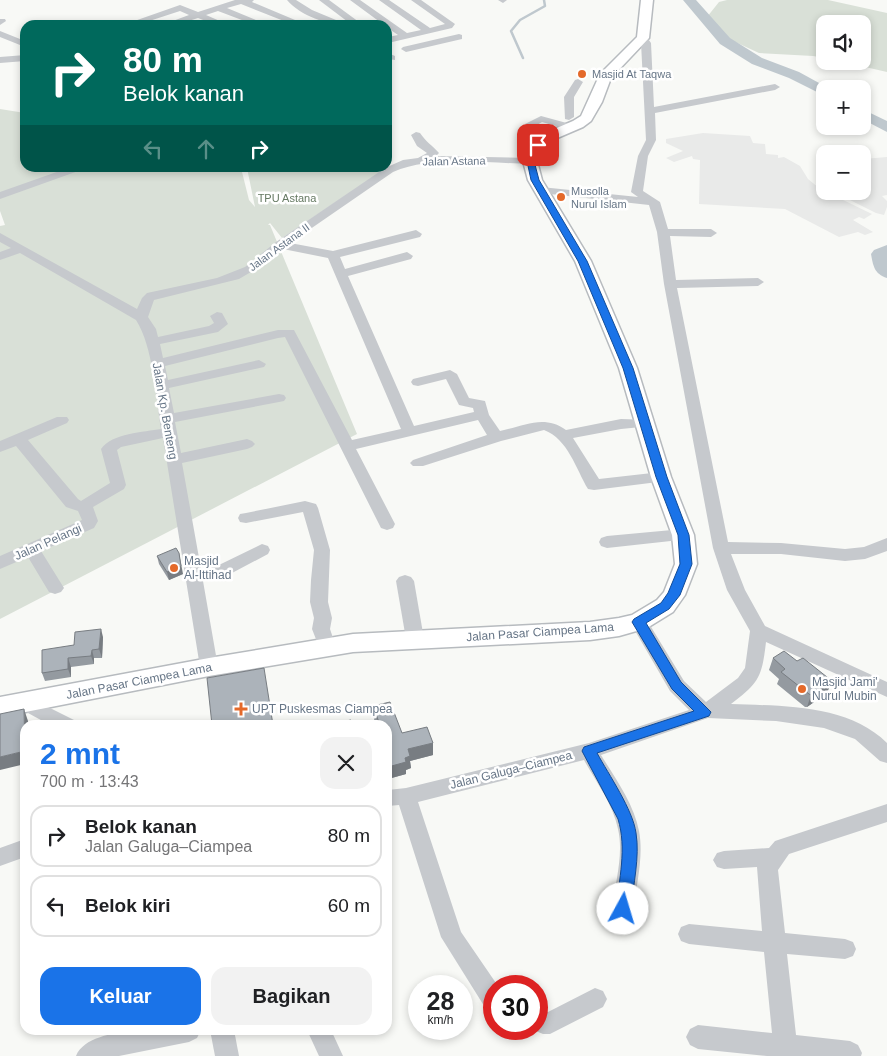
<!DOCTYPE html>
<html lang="id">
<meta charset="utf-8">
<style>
:root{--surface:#fff;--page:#f2f2f2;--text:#202124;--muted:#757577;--line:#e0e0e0;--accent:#1a73e8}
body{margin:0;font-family:Helvetica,sans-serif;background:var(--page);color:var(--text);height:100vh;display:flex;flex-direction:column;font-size:19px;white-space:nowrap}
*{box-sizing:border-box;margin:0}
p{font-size:16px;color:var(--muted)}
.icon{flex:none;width:28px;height:28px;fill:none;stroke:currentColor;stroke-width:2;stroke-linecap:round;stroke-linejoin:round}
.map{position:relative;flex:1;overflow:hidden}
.details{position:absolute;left:20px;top:720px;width:372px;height:315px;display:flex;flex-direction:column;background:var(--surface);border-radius:15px;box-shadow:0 2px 8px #0003}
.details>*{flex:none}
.banner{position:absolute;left:20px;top:20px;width:372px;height:152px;border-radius:15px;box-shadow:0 2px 8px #0003;background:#00695c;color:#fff;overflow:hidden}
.tools{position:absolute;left:816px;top:15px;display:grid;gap:10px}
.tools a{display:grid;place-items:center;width:55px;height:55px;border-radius:10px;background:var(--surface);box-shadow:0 2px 8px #0003;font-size:25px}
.speed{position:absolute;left:408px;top:975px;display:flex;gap:10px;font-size:25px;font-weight:700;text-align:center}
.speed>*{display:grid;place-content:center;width:65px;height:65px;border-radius:50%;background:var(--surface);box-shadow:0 2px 8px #0003;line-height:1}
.speed small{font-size:12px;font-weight:400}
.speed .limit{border:8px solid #d22;background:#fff;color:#111}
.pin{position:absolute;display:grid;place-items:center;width:42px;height:42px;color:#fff;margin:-21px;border-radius:10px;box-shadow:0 2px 8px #0006}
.me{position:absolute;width:55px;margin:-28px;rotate:6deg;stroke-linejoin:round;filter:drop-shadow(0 0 4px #0008)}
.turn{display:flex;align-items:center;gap:18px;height:105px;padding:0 20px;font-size:22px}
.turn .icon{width:65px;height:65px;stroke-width:2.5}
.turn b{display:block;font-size:35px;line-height:42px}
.lanes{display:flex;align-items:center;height:48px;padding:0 20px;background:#0003;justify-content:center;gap:25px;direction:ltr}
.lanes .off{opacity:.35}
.round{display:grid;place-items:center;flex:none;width:52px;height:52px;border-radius:15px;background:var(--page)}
.head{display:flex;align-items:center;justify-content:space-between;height:85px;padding:0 20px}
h1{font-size:30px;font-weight:800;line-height:38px;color:var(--accent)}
.cta{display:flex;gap:10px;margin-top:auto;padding:10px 20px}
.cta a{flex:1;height:58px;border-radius:15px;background:var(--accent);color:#fff;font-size:20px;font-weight:800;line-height:58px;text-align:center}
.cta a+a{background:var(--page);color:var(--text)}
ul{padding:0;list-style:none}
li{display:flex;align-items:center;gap:15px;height:62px;margin:0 10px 8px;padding:0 10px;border:2px solid var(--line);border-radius:15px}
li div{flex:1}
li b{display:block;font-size:19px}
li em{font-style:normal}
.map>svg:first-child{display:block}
</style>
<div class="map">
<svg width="887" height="1056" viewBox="0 0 887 1056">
<rect width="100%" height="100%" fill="#f8f9f6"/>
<g fill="#e9eae9">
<polygon points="703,133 750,136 753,143 765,144 766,154 778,155 778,158 784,157 800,166 808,179 819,188 825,188 825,191 831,191 839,198 872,214 864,219 859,217 853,220 873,232 865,235 858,232 839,237 785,209 699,204 700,160 693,159 692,156 674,162 666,158 683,151 666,143 666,139"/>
<polygon points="887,157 887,195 882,196 887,201 887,207 884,215 876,213 844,197 838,191 862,191 863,159"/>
</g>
<g fill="#d9e0d7">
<polygon points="727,0 828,0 887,13 887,72 839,61 862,61 862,24 825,24 825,58 813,56 759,53 718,34 707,17 719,2"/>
<polygon points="0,109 25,113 25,168 241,168 249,200 255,207 247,168 372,168 382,171 282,238 270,223 268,225 270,225 357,434 0,619 0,226 5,225 0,211"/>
</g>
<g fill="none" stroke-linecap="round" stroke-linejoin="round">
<polyline stroke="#bfc8ce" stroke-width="2.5" points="523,58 511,31 520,20 545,6 544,0"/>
<g fill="#bfc8ce" fill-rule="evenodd">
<polygon points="683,0 696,0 730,38 762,58 799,72 830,89 825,89 825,96 789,78 752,64 720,44"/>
<polygon points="862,109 887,121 887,132 862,119"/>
<path d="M887,245V278C874,274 873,265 871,254L874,250Z"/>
</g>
<defs>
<polygon id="major" points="641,0 653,0 649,38 611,78 602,102 591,121 583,127 548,142 541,150 537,161 542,180 591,261 637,368 671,477 694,535 697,564 685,595 673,612 647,628 619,636 590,640 353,652 209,676 0,717 0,697 209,658 353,634 590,622 619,618 632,615 657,600 664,592 675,564 672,535 651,477 619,368 575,261 528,180 523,161 527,149 538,136 573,121 581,116 600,74 637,37"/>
</defs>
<use href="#major" stroke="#b7bbbf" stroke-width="3"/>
<g fill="#c6c9cd" fill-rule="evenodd">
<polygon points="235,0 254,0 252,2 307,25 294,25 241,4 227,8 268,25 255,25 218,11 206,15 229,25 216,25 198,18 176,25 162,25 189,15 180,11 137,25 123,25 180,5 198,12"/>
<path d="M287,0H296L312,10L348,25C327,25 301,16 287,0Z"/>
<polygon points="319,0 329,0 363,25 352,25"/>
<polygon points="350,0 360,0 407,33 421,30 379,0 389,0 430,28 445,24 411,0 421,0 455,24 452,28 388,43 388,37 398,35 388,28 388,25 384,25"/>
<polygon points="498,0 507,0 503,3"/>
<polygon points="0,19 5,19 6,21 0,25"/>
<polygon points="0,31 25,41 25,47 0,37"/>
<polygon points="459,34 462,35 462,39 406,52 401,49 403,47"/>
<path d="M643,35L646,36L651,43L654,107L775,84L780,87L775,90L655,113L656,140L648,156L643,191L660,202L668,229H711L717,233L711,237L670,236L676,280L758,278L764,282L758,286L677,288L728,542L781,543L845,549L864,547L887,538V551L865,559L845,561L781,554H731L745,590L765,626L887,682V697L766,642C762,677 759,683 731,704C781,706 848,704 887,743V763L880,761L855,739L824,728L776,721L708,718L601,755C615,778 634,804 639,831C644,857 636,884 634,909L631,916L623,919L615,916L612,909C615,883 624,855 618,829C613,804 596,782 584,760L418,802L461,932L498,986H494V1012L486,1009L441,937L399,805L388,806V790L406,788L589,743L689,710L670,691L630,622L633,617L639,615L645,617L684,681L706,702L738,678L745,668L750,631L727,590L713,548L664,284L657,232L649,205L541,193L535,190L541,187L638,197L631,192L638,156L646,140L641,43L638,38Z"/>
<polygon points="388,53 395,56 395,60 388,59"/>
<polygon points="25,55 25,61 0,63 0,57"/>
<polygon points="578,79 583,82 574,97 574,117 569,120 565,119 564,97 575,80"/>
<path d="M541,116L574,125L575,127L570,130L542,122L537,125L556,136L551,139C540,136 532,133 525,124Z"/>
<path d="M416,132L420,133C426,142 432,145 439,153L436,156L530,158L535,161L530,164C487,163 432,155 393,172L290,243L333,251L416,230L422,234L420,237L340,257L345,269L407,252L413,256L411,259L348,276L414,426L474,412L473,408L459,405L446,379L418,386L413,385L411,382L413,379L450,370L457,374L469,398L485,401L489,415L500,431C524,426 544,414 566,430L621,419L651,420L653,423L651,426L621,429L573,438L599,479L661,472L666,473L669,477L666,481L594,490L588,489C576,469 568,439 544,430L501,441L423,466H413L410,463L413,460L487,435L478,420L356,449L395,524L393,528L387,530L381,528L285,337L278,338L165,366L168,380L259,360L266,364L264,367L169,388L174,413L279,394L284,395L286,398L284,401L279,402L175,422L181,453L247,439L252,441L255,444L252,447L247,449L182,463L201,569L221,564L262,544L268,546L270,550L268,554L232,573L203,581L218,667L215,672L209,674L203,672L200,667L163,438L121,447L117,450L126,485L124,489L93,507L98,521L94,528L41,551L64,588L61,592L55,594L49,592L28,557L0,569V556L82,520L78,511L66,507L16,446L0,452V441L57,417H67L69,420L67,423L28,440L78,499L81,501L110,483L101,449C112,433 144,432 161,429C156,398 153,346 136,320L20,253L0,260V252L11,248L0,242V233L137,309L142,298L147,293L217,278L245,267L276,242L385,168L403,160L418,158L427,153L417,146L411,135ZM283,249L328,258L401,429L352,440L294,330H278L163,358L160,344L218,332L228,324L222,313L217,312L210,316L214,323L209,326L158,337L156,329L148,317L154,300L239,279L268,262Z"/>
<polygon points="68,168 83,168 81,170 0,199 0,192"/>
<polygon points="305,501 316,504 318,508 330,550 328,602 332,618 330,629 336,647 333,652 327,654 321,652 312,629 314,618 310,602 311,580 314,550 303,512 246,523 240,522 238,518 240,514 246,513"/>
<polygon points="683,529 689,531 691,535 689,539 607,548 601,546 599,542 601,538 607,536"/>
<polygon points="405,575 411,577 414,581 424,639 421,644 415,646 409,644 406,639 396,581 399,577"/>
<polygon points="24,695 74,720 77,725 50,725 17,707 15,702 17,697"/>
<polygon points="887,804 887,822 789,854 778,870 785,933 845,939 853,942 856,949 853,956 845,959 787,954 796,1035 850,1041 858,1045 862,1053 861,1056 767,1056 698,1049 690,1045 686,1037 690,1029 698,1025 772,1033 764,952 689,944 681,941 678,934 681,927 689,924 762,931 757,867 724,869 717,867 713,860 717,853 724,851 769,848 775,841"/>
<polygon points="25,839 25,857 0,866 0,848"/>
<polygon points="595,988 603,991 607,999 603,1007 550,1034 543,1034 531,1029 536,1029 536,1008 548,1012"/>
<path d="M131,1030H201L197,1038L189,1042L119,1056H76C84,1037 112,1034 131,1030Z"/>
<polygon points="210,1030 234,1030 239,1056 215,1056"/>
<polygon points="307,1030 331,1030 343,1056 319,1056"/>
</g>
<use href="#major" fill="#fff" fill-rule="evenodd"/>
</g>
<g fill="#949aa0">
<polygon points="157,556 183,574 169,580 159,564"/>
<polygon points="103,637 102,658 94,658 94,664 71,667 71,677 45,681 42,673 74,645"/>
<polygon points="773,658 827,693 807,707 805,707 777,684 779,679 769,670"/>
<polygon points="373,706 402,733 433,743 433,755 410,761 411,768 406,770 406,774 388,779 388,725 376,725 374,719"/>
</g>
<g fill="#787d82">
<polygon points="179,553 183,574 169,580 167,572"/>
<polygon points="101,629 103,637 102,658 99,649"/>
<polygon points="92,650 94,658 94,664 91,656"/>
<polygon points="68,658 71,667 71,677 68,669"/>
<polygon points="832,681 827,693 807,707 811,695"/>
<polygon points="24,709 28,721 28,725 25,725 25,736"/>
<polygon points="433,743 433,755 410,761 411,768 406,770 406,774 388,779 388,767 405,758 408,749"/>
<polygon points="25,751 25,764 0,770 0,757"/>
</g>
<g fill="#acb3ba" stroke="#787d82">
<polygon points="176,548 179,553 181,566 167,572 157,556"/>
<polygon points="101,629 99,649 92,650 91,656 68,658 68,669 42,673 42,650 74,645 75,632"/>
<polygon points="784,651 797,661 803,658 832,681 811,695 809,694 781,672 785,669 773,658"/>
<polygon points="264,668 273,725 212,725 207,678"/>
<polygon points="390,702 402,733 427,727 433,743 408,749 410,756 405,758 406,762 388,767 388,725 380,725 373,706"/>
<polygon points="24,709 25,751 0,757 0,714"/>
<polygon points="351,720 352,725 325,725"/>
</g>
<path fill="#1a73e8" stroke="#114b97" d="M538,142L542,145L534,161L539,180L587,261L633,368L667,477L689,535L692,564L680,595L669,609L646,623L681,682L711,712L709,716L597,753C609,775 633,810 636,833C640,857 633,885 631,909L629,914L623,916L618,914L616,909C619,880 627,848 618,819L582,751L584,747L694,711L672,689L632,622L634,619L661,603L668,593L680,564L678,535L656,477L623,368L578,261L531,180L527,161L534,145Z"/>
<g fill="#e4692a" stroke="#fff" stroke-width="2">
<circle cx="582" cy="74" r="5"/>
<circle cx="561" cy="197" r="5"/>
<circle cx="174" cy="568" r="5"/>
<circle cx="802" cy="689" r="5"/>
<path d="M238.5 701.5h5v5h5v5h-5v5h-5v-5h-5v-5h5z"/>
</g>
<g text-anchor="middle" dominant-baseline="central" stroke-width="5" stroke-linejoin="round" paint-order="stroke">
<g font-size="11" fill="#677687" stroke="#fff" text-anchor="start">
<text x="592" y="74">Masjid At Taqwa</text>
<text x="571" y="191">Musolla<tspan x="571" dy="13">Nurul Islam</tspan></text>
</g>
<g font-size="11" fill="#677687" stroke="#fff">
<text transform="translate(454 161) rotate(-1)">Jalan Astana</text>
<text transform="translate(279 247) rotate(-36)">Jalan Astana II</text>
</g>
<g font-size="11" fill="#657962" stroke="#fff">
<text x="287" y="198">TPU Astana</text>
</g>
<g font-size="12" fill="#677687" stroke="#fff">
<text transform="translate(165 411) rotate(80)">Jalan Kp. Benteng</text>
<text transform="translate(48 542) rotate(-24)">Jalan Pelangi</text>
<text transform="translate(540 632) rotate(-4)">Jalan Pasar Ciampea Lama</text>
<text transform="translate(139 681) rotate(-11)">Jalan Pasar Ciampea Lama</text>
<text transform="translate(511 770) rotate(-14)">Jalan Galuga–Ciampea</text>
</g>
<g font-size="12" fill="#677687" stroke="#fff" text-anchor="start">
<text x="184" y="561">Masjid<tspan x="184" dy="14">Al-Ittihad</tspan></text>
<text x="812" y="682">Masjid Jami'<tspan x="812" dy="14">Nurul Mubin</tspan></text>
<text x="252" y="709">UPT Puskesmas Ciampea</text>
</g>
</g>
</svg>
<div class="tools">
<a><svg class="icon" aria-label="sound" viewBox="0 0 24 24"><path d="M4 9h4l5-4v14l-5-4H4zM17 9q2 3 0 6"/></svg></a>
<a>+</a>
<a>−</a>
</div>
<div class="speed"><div>28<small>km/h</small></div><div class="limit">30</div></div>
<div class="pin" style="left:538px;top:145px;background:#d93025"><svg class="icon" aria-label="arrive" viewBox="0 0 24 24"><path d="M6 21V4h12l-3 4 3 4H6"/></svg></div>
<svg class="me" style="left:623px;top:909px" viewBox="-20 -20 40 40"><circle r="19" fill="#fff"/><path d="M0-13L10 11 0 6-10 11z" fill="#1a73e8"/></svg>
<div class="banner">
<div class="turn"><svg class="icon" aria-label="right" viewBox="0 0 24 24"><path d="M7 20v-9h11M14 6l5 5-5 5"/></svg><div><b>80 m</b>Belok kanan</div></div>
<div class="lanes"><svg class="icon off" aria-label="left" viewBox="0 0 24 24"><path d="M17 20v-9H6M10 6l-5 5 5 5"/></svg><svg class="icon off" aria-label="ahead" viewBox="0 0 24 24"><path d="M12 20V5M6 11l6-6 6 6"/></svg><svg class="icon" aria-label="right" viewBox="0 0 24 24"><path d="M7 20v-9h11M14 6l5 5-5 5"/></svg></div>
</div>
<section class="details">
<div class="head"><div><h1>2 mnt</h1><p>700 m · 13:43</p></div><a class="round"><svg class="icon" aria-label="close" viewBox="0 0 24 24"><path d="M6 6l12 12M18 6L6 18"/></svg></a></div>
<ul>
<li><svg class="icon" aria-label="right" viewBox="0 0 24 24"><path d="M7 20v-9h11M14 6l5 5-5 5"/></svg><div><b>Belok kanan</b><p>Jalan Galuga–Ciampea</p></div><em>80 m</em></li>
<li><svg class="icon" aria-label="left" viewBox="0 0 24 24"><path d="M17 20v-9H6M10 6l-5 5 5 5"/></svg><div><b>Belok kiri</b></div><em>60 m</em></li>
</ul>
<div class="cta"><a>Keluar</a><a>Bagikan</a></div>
</section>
</div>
